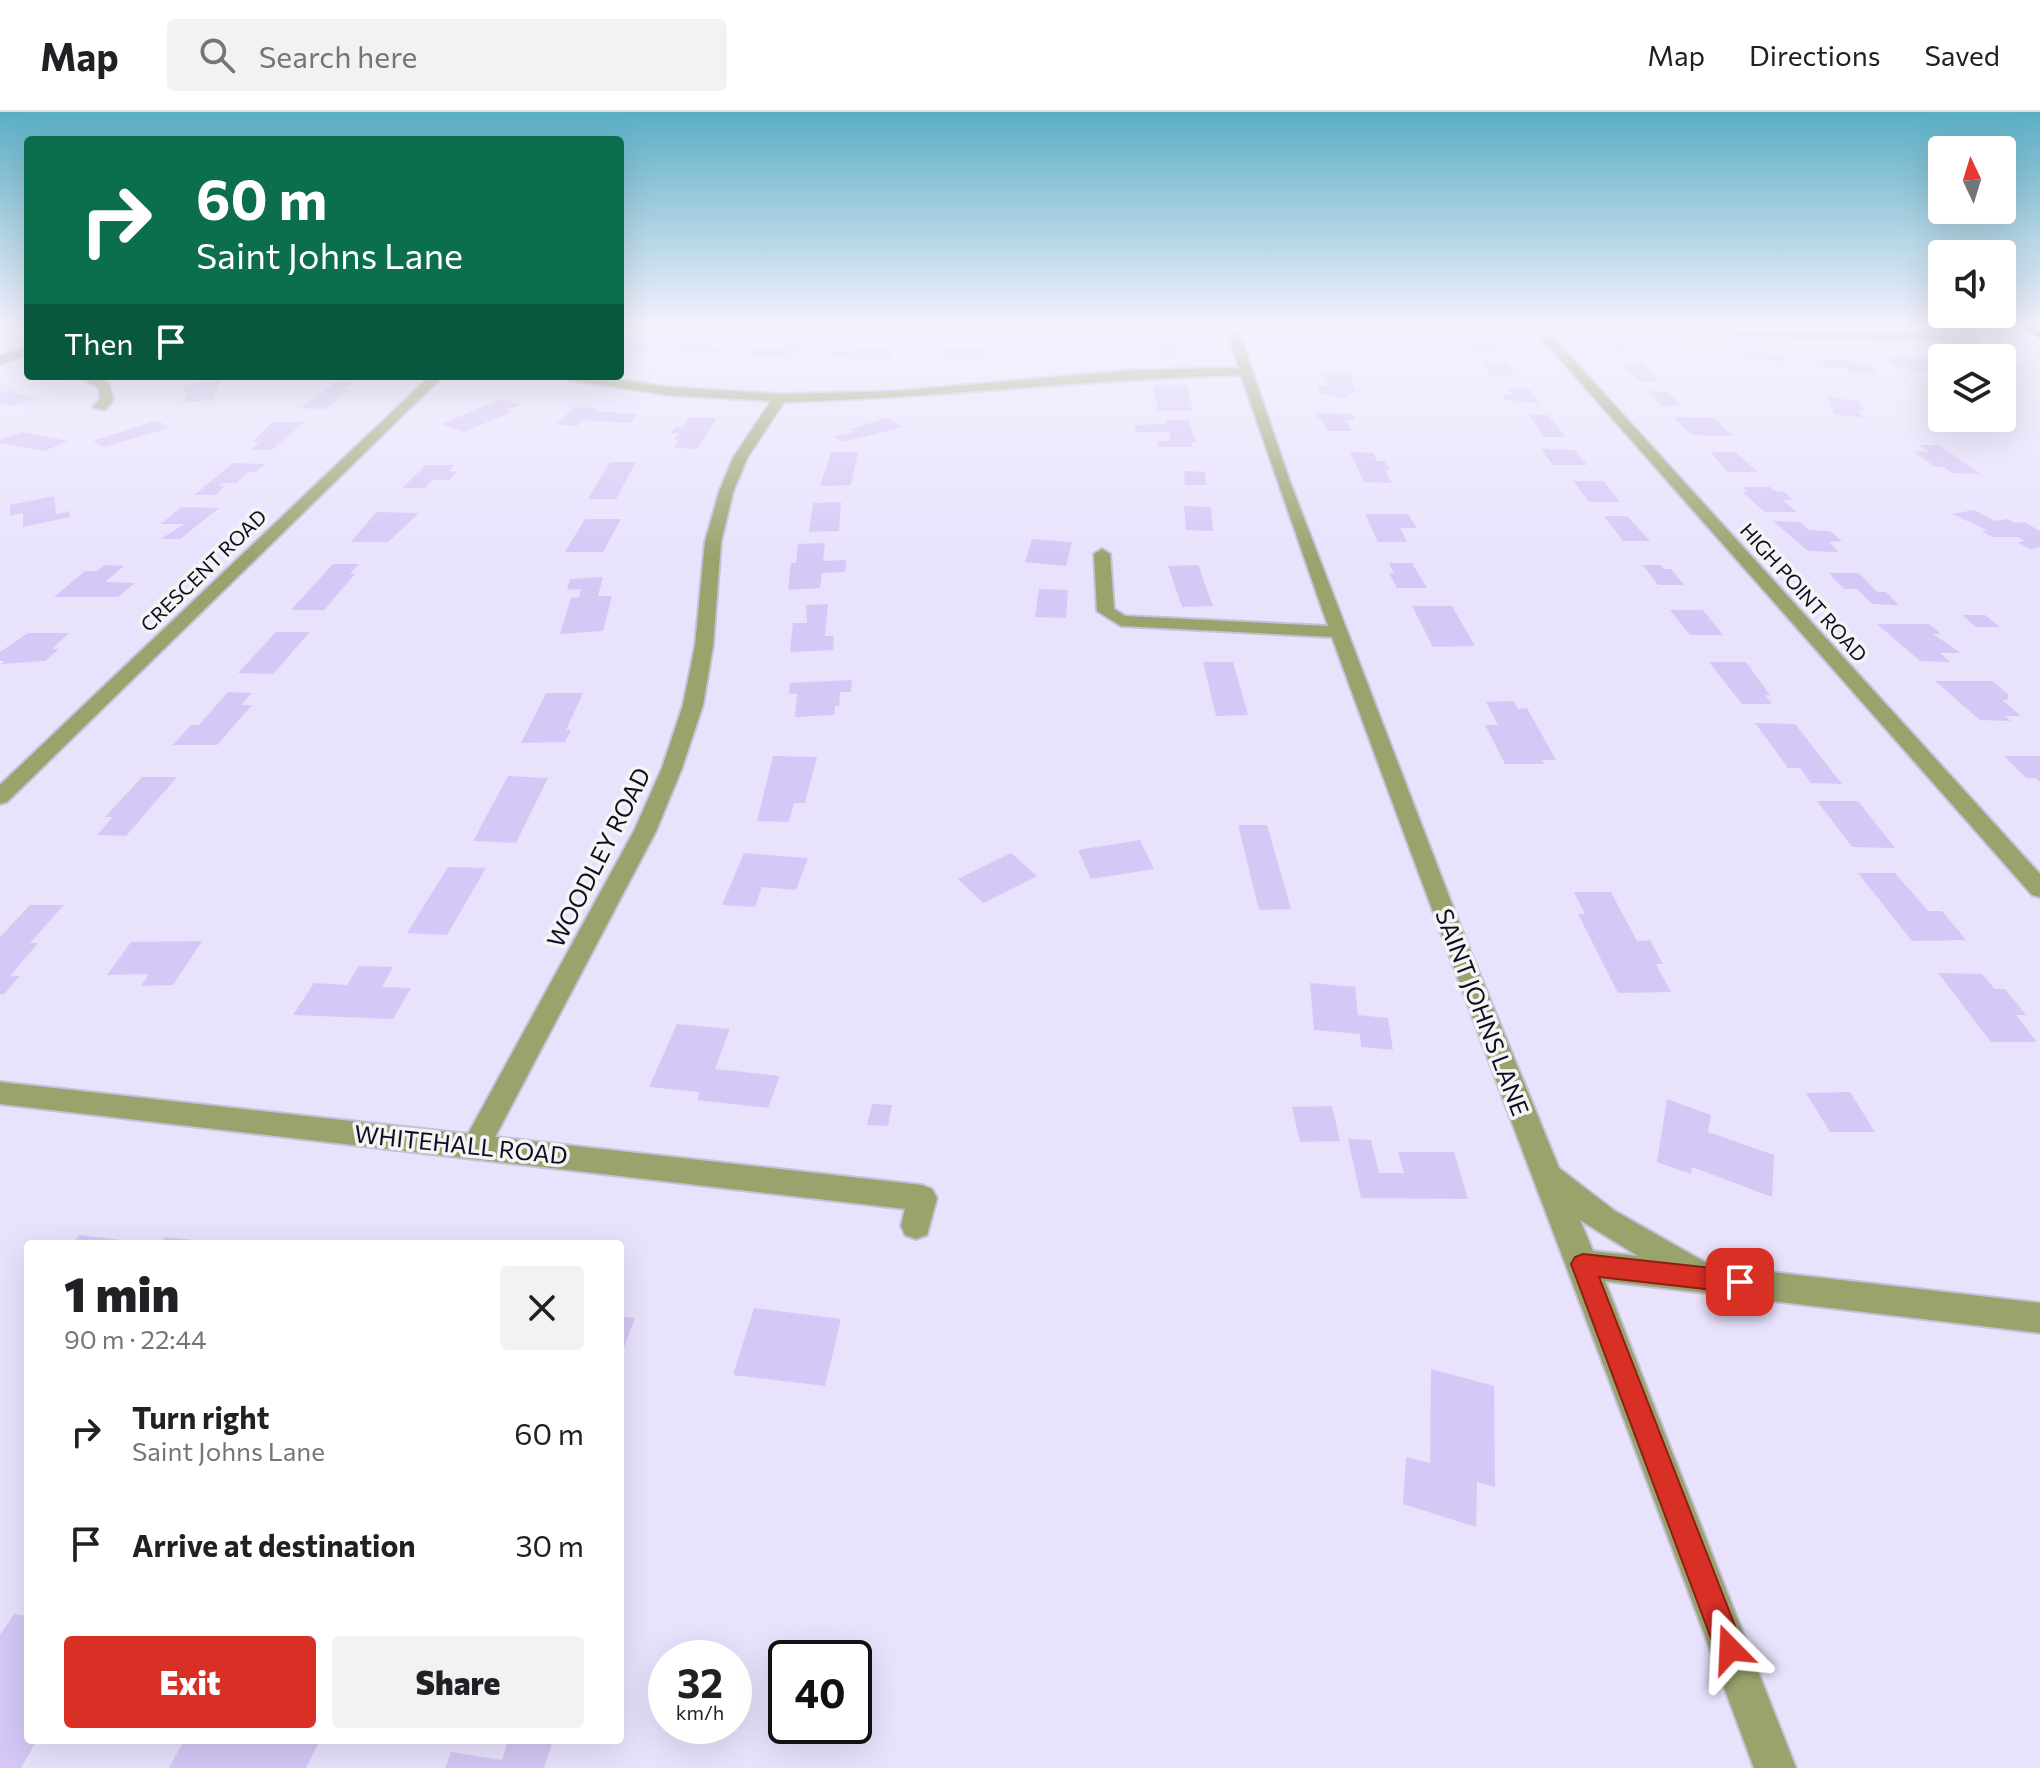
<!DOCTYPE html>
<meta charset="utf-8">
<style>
:root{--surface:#fff;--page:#f2f2f2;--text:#202124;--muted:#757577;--line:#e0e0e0;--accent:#d93025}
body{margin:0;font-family:Commissioner,sans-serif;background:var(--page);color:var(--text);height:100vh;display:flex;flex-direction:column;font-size:30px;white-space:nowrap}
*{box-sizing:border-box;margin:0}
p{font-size:26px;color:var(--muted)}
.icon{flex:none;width:44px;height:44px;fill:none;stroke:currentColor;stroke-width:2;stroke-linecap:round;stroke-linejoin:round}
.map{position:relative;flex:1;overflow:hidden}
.panel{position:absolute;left:24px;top:1128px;width:600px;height:504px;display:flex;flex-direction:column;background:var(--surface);border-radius:8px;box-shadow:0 8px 32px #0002}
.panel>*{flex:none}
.guide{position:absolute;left:24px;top:24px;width:600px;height:244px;border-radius:8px;box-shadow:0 8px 32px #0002;background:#0b6e4f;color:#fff;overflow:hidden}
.needle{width:52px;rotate:356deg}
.tools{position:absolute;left:1928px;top:24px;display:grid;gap:16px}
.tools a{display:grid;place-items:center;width:88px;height:88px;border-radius:8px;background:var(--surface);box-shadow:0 8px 32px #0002;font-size:40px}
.speed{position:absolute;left:648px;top:1528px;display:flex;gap:16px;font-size:40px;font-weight:700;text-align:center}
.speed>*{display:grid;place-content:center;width:104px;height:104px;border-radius:50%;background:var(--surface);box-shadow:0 8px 32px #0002;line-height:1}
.speed small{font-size:20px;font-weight:400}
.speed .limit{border:4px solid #111;border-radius:12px;background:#fff;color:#111}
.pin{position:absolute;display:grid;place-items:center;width:68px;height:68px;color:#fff;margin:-34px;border-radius:16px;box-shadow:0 4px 12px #0006}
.me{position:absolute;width:88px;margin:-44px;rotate:339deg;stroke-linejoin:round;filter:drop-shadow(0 0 6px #0008)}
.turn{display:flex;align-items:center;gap:28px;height:168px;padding:0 40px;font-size:36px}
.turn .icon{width:104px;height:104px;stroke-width:2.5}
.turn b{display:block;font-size:56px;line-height:68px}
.then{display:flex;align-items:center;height:76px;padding:0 40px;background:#0003;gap:16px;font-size:30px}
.round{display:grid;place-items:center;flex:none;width:84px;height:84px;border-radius:8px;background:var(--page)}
.overview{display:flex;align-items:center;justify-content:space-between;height:136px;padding:0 40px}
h1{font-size:48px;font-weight:800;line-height:60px}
.primary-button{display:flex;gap:16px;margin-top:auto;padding:16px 40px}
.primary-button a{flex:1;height:92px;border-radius:8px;background:var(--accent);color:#fff;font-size:32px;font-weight:800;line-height:92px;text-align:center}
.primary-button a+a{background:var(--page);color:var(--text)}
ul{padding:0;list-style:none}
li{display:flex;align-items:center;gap:24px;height:112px;padding:0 40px}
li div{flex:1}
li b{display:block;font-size:30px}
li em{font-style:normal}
header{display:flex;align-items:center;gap:48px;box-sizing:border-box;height:112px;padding:0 40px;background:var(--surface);border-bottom:2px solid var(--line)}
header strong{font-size:38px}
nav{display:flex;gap:44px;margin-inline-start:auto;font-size:28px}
.search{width:560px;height:72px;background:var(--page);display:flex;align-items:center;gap:20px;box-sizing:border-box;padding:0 28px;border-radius:8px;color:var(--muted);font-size:30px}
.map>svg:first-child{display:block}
</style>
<header>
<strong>Map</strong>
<div class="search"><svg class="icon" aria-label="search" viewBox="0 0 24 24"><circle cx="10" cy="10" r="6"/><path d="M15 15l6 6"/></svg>Search here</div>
<nav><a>Map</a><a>Directions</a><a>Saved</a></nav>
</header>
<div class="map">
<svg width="2040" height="1656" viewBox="0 0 2040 1656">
<rect width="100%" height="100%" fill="#e9e2fd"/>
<g fill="#d5c8f7">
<polygon points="1486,222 1501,241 1471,241 1466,234 1472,234 1465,223"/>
<polygon points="1009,225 1040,225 1040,231 1062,232 1062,238 1005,238"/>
<polygon points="1301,225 1329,225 1333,232 1324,232 1327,236 1301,236 1299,232 1305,232"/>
<polygon points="1155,226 1182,226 1183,231 1179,231 1181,238 1171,238 1176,240 1177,247 1160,247"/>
<polygon points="660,228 655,234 620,238 620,229"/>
<polygon points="696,229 716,230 712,236 721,236 716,242 674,239 680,232 693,233"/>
<polygon points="790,229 806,229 803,238 796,238 792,246 746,244 750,237 786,236"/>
<polygon points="1602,231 1625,231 1634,242 1618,242"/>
<polygon points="890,237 890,247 852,246 853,242 829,246 830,239"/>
<polygon points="946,237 984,237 983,247 945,245"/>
<polygon points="1746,240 1783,242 1791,250 1749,248 1740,241"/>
<polygon points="1886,246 1926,246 1935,253 1921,253 1930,259 1913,258 1897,255"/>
<polygon points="1817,247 1866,250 1879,261 1851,262 1845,256 1826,255"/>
<polygon points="1481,250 1506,250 1515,265 1492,265"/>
<polygon points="1619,250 1639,250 1659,270 1641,270"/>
<polygon points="1321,261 1350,261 1356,281 1346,281 1348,285 1342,286 1320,281 1317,274 1328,274"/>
<polygon points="220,269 212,288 183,291 188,280 182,281 186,273"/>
<polygon points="335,271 351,271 342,278 348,278 326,297 301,296"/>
<polygon points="1153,273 1187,273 1193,299 1158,299"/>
<polygon points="1508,276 1528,276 1539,291 1506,288 1503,283 1513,283"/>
<polygon points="10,278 26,284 37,286 11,294 0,290 0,281"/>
<polygon points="1648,279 1668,280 1682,294 1662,294"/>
<polygon points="1828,285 1859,289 1865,299 1858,298 1863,306 1834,302"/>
<polygon points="502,287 520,293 507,298 512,300 464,320 440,312"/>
<polygon points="573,295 596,296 592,299 637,302 630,311 582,308 577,314 556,313"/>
<polygon points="1314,301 1352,302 1356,308 1346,308 1352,319 1327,319 1322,308 1317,307"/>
<polygon points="1528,302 1548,303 1566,325 1544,325"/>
<polygon points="690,305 717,306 697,337 674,336 679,328 674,328 679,321 671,321 675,315 683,315"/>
<polygon points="1673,305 1714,306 1733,324 1692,323"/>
<polygon points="887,306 903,315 843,330 833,324 856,320 851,317"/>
<polygon points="157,308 170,316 103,335 93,329"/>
<polygon points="1166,308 1189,308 1196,330 1191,330 1192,335 1159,335 1157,329 1171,329 1169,320 1136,320 1134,313 1167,312"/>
<polygon points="272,310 304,310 272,338 250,338 260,330 252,330"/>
<polygon points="23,320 68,329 44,339 0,331 0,327"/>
<polygon points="1919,333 1939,333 1980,362 1952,361 1944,355 1935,355 1913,339 1928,340"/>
<polygon points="1541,337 1575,338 1587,353 1553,353"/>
<polygon points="831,340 858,340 851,373 820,374"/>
<polygon points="1350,340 1373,341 1377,349 1384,349 1390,358 1385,358 1392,371 1364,370"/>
<polygon points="1711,340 1735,340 1758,360 1727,360"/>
<polygon points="610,350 636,350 616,387 588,387"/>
<polygon points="233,351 266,352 256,360 248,360 236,371 222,371 219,374 225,374 215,383 194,383"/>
<polygon points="426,353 454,353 449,359 457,360 449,368 432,368 425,376 402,376"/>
<polygon points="1184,359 1205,360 1206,373 1185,373"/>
<polygon points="1573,369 1603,369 1620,390 1589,390"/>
<polygon points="1742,375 1770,375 1775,379 1784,380 1793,388 1783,388 1797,400 1765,400 1742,380 1747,380"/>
<polygon points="54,384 56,402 69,399 70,405 23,415 23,401 10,404 10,393"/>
<polygon points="841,390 839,419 809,420 813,391"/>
<polygon points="1184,394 1211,395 1213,419 1186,418"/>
<polygon points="181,395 219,396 180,427 161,427 184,412 161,412"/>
<polygon points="1974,398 1995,409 2007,407 2016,411 2024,410 2040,419 2040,435 2030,437 2017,430 2025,429 2018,425 1992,425 1982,419 1987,418 1952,402"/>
<polygon points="376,400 419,401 388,430 351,430"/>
<polygon points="1365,402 1408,402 1417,416 1400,416 1407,430 1378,430"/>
<polygon points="1604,404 1627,404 1650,429 1623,429"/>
<polygon points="585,407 621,407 603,440 565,440"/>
<polygon points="1773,409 1800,410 1809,418 1830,419 1842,429 1829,430 1839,440 1808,439"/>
<polygon points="1032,427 1072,430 1066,454 1025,450"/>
<polygon points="825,431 823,449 846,448 845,460 822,461 820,476 788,478 791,451 796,451 798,432"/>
<polygon points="1389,451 1412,451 1427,476 1397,476 1389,461 1394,461"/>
<polygon points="333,452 359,452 350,462 355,462 324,498 291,498"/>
<polygon points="105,453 124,454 105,470 135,471 118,485 54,485 85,459 97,459"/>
<polygon points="1198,453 1213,494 1182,495 1168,454"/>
<polygon points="1643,453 1661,453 1664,457 1671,457 1684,473 1658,473"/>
<polygon points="1829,461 1859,461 1877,480 1886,480 1899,493 1872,492 1857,477 1844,477"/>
<polygon points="603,465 598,484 612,484 603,519 560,522 571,486 579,485 581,477 567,478 570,467"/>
<polygon points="1039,477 1068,478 1066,506 1035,505"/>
<polygon points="828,492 825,524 834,524 833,538 790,540 793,511 807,511 806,493"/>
<polygon points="1412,494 1452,494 1475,534 1433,535"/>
<polygon points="1670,498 1703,498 1723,523 1690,523"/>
<polygon points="1962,503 1985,503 2000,515 1976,515"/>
<polygon points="1877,512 1929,512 1941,522 1933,522 1961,541 1940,541 1950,550 1920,549"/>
<polygon points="276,520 310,520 273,562 238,561"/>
<polygon points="28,521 69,521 52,537 59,537 45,549 1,552 5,549 0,549 0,540"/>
<polygon points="1203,550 1233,550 1248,603 1216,604"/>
<polygon points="1709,550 1746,550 1770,583 1765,583 1772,592 1742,592"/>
<polygon points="852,568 851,580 840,580 839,594 835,594 834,603 795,605 797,582 789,582 790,571"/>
<polygon points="1935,569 1992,569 2009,583 2007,588 2002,588 2021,604 2005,604 2011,609 1980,608"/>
<polygon points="228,580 252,581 241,593 252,593 217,633 173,633 191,613 199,613"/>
<polygon points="546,581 583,581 566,618 571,618 565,630 521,631"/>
<polygon points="1514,589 1518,597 1527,596 1556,648 1542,648 1544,652 1505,652 1485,613 1498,613 1486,590"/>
<polygon points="1755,611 1795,612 1842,672 1811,671 1800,656 1788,656"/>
<polygon points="773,644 817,645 805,691 794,691 789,710 757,709"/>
<polygon points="2004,644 2040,644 2040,670 2035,666 2026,666"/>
<polygon points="508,664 548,666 516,731 473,729"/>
<polygon points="142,665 177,665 126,724 97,723 113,705 105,705"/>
<polygon points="1817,689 1858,689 1895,736 1852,735"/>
<polygon points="1238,713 1267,713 1291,797 1259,798"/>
<polygon points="1140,728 1154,757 1091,767 1078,738"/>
<polygon points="744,741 808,746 796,778 762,775 755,795 722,793"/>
<polygon points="1011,741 1037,764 983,791 958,767"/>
<polygon points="448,755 486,756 447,823 407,821"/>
<polygon points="1858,761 1895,761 1928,799 1942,799 1966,828 1912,829"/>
<polygon points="1574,780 1611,780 1637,829 1650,828 1663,852 1656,852 1671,880 1618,881 1578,802 1585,802"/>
<polygon points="30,793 64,793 30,831 38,831 10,864 20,864 4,882 0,882 0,825"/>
<polygon points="202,829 173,873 141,874 149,862 107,863 131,830"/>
<polygon points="359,854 393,855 382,875 411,876 393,907 293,903 314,871 347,873"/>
<polygon points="1938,861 1982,862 1995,877 2005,877 2026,903 2016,903 2037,930 1991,930"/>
<polygon points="1310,871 1355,875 1358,903 1388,906 1393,938 1361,935 1360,922 1314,918"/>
<polygon points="677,912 730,917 715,957 780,964 768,996 697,988 700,980 649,975"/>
<polygon points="1850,980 1875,1020 1830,1020 1806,981"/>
<polygon points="1667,987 1711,1003 1708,1020 1774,1043 1772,1085 1692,1055 1691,1062 1657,1050"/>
<polygon points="872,992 892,993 888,1014 867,1013"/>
<polygon points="1332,994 1340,1029 1300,1030 1292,995"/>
<polygon points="1348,1027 1371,1028 1379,1061 1404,1061 1398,1040 1454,1040 1468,1087 1361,1086"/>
<polygon points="79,1123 138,1130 138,1132 72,1132"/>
<polygon points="165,1125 210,1130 210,1132 160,1132"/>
<polygon points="754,1196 841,1207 825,1274 733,1263"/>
<polygon points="620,1204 635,1206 620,1246"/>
<polygon points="1431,1257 1494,1274 1495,1375 1477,1370 1476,1415 1403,1392 1406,1345 1430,1351"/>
<polygon points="14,1502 28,1504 28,1556 24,1562 28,1562 28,1628 37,1628 21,1656 0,1656 0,1523"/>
<polygon points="184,1628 320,1628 306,1656 169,1656"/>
<polygon points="508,1628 553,1628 544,1656 445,1656 451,1640 502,1648"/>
</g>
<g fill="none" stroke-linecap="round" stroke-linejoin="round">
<defs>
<g id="minor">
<path d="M1225,214H1237L1290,370L1468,834L1559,1056L1615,1099L1710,1153L2040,1191V1221L1605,1169L1796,1656H1754C1615,1279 1469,903 1332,525L1121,514L1097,499L1094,442L1102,437L1110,442L1114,497L1125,504L1328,514L1241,263C1088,267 937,286 784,290L747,346L733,380L721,430L713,534L703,593L682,656L656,719L495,1025L922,1073L932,1077L937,1086L927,1123L916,1127L905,1123L901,1114L905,1097L0,992V970L468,1022L634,719L662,656L683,593L695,534L705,430L719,380L733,346L771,289L668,283L569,268L563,264H594L668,275L780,282L898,279L1134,258L1239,256ZM1580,1108L1638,1144L1593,1139Z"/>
<polygon points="1531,214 1963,223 1952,214 1965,214 1979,225 1979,229 1975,230 1546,218 2040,762 2040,785 2032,783"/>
<polygon points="28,234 28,242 0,252 0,244"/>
<polygon points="78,264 94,264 109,271 113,288 105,298 93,295 100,287 99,276"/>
<polygon points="430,264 443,264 7,690 0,692 0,673"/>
</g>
<polygon id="highway" points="2019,214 2032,214 2040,218 2040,226"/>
</defs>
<use href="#minor" stroke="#c7c0da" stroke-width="4"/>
<use href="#highway" stroke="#c7c0da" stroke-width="4"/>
<use href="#minor" fill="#99a46d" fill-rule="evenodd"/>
<use href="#highway" fill="#485023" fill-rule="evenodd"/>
</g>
<linearGradient id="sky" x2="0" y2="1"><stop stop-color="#5aaec4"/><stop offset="0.48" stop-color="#f5f2fe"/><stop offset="1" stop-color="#f5f2fe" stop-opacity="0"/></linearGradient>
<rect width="2040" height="445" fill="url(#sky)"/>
<polygon fill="#d93025" stroke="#8d1f18" stroke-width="2" points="1583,1142 1740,1159 1749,1162 1752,1170 1749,1178 1740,1181 1599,1165 1744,1537 1740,1547 1730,1551 1719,1547 1715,1537 1571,1152 1575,1145"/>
<g text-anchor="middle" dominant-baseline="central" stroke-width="7" stroke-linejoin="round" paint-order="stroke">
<g font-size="20" fill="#130b22" stroke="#f4f4f4">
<text transform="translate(203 458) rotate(-44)">CRESCENT ROAD</text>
<text transform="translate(1804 480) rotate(48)">HIGH POINT ROAD</text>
</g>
<g font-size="24" fill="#130b22" stroke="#f4f4f4">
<text transform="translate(598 745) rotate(-63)">WOODLEY ROAD</text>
<text transform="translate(1483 900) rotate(69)">SAINT JOHNS LANE</text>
<text transform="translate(461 1032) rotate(6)">WHITEHALL ROAD</text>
</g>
</g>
</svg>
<div class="tools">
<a><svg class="needle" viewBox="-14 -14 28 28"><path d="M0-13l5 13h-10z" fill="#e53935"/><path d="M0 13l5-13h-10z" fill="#757577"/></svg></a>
<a><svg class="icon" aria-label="sound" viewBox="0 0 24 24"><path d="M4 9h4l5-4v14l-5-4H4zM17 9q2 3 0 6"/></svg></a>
<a><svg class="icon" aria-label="layers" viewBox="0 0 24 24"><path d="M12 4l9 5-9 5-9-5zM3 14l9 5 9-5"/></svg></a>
</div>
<div class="speed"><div>32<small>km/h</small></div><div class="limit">40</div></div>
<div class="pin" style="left:1740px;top:1170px;background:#d93025"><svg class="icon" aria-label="arrive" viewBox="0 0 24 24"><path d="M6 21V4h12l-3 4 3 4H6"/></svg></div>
<svg class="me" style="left:1730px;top:1537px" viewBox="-20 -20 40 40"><path d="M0-17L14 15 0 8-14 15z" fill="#d93025" stroke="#fff" stroke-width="4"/></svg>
<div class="guide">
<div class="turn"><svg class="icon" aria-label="right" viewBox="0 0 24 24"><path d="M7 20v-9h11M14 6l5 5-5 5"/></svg><div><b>60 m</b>Saint Johns Lane</div></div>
<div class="then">Then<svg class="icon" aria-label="arrive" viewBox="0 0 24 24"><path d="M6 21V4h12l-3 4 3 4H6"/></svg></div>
</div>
<section class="panel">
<div class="overview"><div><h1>1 min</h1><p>90 m · 22:44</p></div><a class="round"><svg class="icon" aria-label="close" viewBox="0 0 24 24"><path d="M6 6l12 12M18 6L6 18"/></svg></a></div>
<ul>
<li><svg class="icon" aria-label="right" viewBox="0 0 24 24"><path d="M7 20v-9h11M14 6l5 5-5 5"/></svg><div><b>Turn right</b><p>Saint Johns Lane</p></div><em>60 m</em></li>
<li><svg class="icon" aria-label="arrive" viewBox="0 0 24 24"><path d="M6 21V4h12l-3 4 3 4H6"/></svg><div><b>Arrive at destination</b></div><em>30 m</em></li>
</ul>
<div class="primary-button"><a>Exit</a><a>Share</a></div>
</section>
</div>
